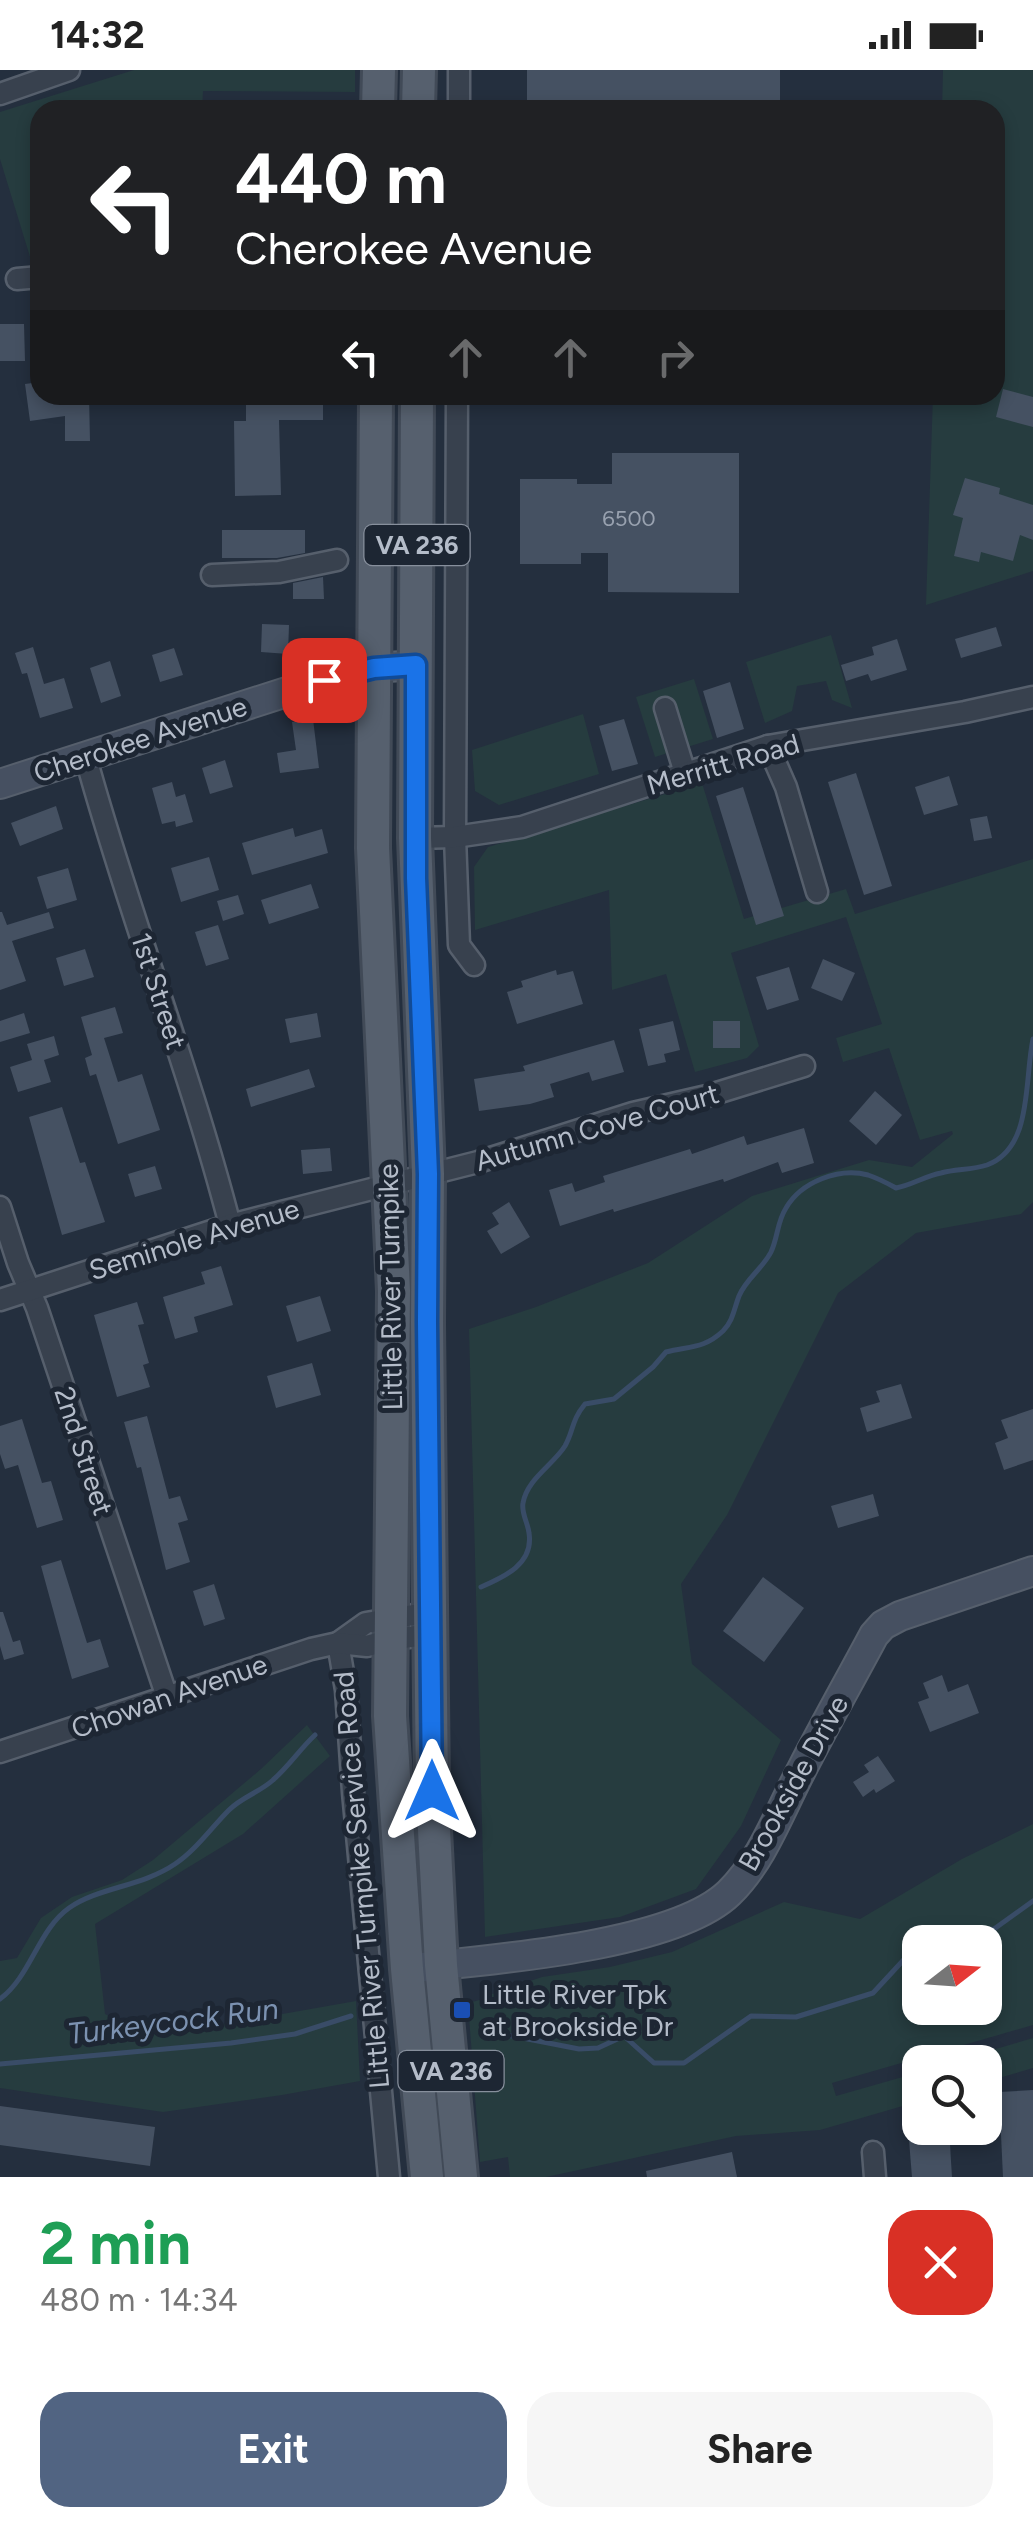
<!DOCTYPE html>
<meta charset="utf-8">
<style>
:root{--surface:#fff;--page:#f6f6f6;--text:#222;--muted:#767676;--accent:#516482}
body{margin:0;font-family:Figtree,sans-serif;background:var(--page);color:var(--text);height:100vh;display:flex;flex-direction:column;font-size:38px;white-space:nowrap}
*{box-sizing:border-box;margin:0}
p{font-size:32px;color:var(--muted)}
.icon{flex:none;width:55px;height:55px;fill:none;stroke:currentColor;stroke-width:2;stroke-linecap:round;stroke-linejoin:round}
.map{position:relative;height:2107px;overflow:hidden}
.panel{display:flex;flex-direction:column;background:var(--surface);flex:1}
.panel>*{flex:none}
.hud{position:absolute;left:30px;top:30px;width:975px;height:305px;border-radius:30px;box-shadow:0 5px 15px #0003;background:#202124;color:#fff;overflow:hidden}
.needle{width:65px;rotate:73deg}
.buttons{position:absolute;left:902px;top:1855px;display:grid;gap:20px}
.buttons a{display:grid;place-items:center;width:100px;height:100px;border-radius:20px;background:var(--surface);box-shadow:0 5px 15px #0003;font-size:50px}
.pin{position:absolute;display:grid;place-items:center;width:85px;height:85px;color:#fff;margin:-42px;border-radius:20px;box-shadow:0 5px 15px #0006}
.me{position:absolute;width:110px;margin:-55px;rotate:0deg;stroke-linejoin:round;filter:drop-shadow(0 0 8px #0008)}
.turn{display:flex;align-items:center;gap:35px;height:210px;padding:0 40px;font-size:45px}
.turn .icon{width:130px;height:130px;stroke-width:2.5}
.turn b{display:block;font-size:70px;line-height:85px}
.lanes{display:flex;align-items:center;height:95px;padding:0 40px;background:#0003;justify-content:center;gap:50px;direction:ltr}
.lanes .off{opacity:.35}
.round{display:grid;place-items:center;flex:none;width:105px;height:105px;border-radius:30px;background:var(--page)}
.summary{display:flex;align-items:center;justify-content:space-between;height:170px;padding:0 40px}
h1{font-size:60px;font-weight:700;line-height:75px;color:#1e9e55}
.primary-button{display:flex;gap:20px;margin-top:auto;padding:20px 40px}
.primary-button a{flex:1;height:115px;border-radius:30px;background:var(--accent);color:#fff;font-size:40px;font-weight:700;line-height:115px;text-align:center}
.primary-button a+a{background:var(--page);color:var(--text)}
.status{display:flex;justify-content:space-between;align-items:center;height:70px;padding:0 50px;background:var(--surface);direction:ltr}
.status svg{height:28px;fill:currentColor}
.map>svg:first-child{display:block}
</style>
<div class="status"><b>14:32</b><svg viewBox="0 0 49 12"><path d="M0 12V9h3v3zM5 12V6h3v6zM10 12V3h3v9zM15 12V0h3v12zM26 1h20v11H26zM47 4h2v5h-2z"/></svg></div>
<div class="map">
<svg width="1033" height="2107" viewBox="0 0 1033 2107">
<rect width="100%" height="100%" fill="#242f3e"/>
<g fill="#263c3f" fill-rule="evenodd">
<polygon points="134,0 355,0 355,22 203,21 202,40 40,40 40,190 31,190 0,89 0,42"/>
<polygon points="943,0 1033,0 1033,501 926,535 933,325 995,325 995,40 942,40"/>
<polygon points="831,565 852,638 832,630 826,611 797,616 792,641 765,653 746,592"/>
<polygon points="694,609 713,669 655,687 636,627"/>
<polygon points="583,644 599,704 499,735 475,721 472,680"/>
<polygon points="702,713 744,849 846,819 855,844 1033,789 1033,1132 1021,1144 916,1163 838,1223 727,1445 681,1514 692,1594 781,1670 741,1756 696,1819 620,1847 485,1867 469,1259 536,1237 648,1193 752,1126 869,1090 912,1097 953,1064 952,1061 920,1070 889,978 843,992 836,968 882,954 846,847 731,883 759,976 747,988 695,1002 666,904 612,920 609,820 475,860 474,797 488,777"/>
<polygon points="307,1655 330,1686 243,1764 95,1854 105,1944 125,1954 185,1961 356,1931 360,2011 282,2025 163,2042 0,2018 0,1891 17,1888 41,1848 72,1827 122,1810 153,1790 261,1699"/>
<path d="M1033,1754V1955L832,2013L836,2026L920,2002V2031L820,2060L736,2066L546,2107H510L508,2087L480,2092L468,1933L491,1927L492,1924L542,1907L610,1897L672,1882L784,1832L860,1849L962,1789ZM920,1872H985V1938H920Z"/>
<polygon points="1033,1968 1033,1998 985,2012 985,1992 951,1992"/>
</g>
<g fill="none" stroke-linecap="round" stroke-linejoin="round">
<g stroke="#394c67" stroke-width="5">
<path d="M481,1517C504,1507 534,1494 529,1463C528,1453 521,1443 523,1433C527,1409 553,1395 565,1376C574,1360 571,1351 585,1334L614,1329L653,1297L666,1282C689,1276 704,1279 723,1261C733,1251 734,1239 739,1226C746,1209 763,1198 771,1182C778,1167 777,1152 786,1138C801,1112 839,1097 868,1105C877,1108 887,1113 896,1118C912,1115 925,1106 941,1103C956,1099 972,1100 987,1095C1033,1078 1024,1011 1033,969"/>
<path d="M0,1929C31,1906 38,1860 69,1838C99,1817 141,1817 175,1794C196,1780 211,1758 229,1740C242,1727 260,1722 273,1710C289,1696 300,1679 315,1665"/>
<polyline points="492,1962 579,1979 598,1978 624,1966 654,1993 684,1993 751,1946 796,1947 873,1923 922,1870 956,1861 994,1859 1033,1831"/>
<polyline points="0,1994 231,1973 295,1964 351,1946"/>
</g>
</g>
<g fill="#455162">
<rect x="527" y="0" width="253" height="40"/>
<polygon points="0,254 24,254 25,291 0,291"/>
<polygon points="40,312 40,325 89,325 90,371 65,371 65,346 30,351 25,314"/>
<polygon points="1003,319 1033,327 1033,357 996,347"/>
<polygon points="246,325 323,325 323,350 279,350 281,425 235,426 234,351 246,351"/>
<polygon points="612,383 739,383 739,523 608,522 608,483 581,483 581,494 520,494 520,409 577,409 577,414 612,414"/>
<polygon points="965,408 1000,418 999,424 1033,435 1033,470 1020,465 1013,491 981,482 979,492 954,486 963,448 953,445"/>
<polygon points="222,460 305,460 305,483 277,488 222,488"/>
<polygon points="323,507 324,529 293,529 293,513"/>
<polygon points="262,554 289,555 288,584 261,582"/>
<polygon points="996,557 1002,576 961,588 955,569"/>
<polygon points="897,569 907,600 871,611 868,604 846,611 841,595 874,585 872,577"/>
<polygon points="33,577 44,614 64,608 73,638 40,648 27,603 22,604 15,583"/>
<polygon points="174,578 183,605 160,612 152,585"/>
<polygon points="110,591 121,626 101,633 90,598"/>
<polygon points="730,612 744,659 717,668 703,621"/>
<polygon points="313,649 319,698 280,703 277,683 296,680 292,652"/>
<polygon points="624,649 638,694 612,701 599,656"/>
<polygon points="225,690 233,717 210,724 202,698"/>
<polygon points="856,703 892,816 864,825 828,712"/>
<polygon points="949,706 958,735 924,745 915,717"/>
<polygon points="172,712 176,727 185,724 193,752 176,757 175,751 162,754 152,718"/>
<polygon points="743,717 784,846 756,855 716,726"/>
<polygon points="56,736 63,759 20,776 11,753"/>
<polygon points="987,746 992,768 974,771 970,749"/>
<polygon points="293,758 295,767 322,759 328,783 252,805 242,773"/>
<polygon points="209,787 219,820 181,832 171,798"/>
<polygon points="68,798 77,830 47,839 37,807"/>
<polygon points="311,814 319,838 269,854 261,830"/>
<polygon points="238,825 244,844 223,851 217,831"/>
<polygon points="0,842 2,842 7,855 49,842 54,858 12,871 26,911 0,920"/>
<polygon points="218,855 229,889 206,896 195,862"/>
<polygon points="85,879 94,907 64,916 56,888"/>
<polygon points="823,889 855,903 842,931 811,918"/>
<polygon points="789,897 799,930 767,940 756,907"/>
<polygon points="556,900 557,905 573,901 583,934 517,954 507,922 523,917 521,911"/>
<polygon points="115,937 123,963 104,968 118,1012 142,1004 160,1060 118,1074 96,1004 90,1006 85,988 92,985 81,947"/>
<polygon points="24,943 30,963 0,972 0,951"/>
<polygon points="317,943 321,967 290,973 285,949"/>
<polygon points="673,951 680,980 664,984 666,992 648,996 639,959"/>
<rect x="713" y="951" width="27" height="27"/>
<polygon points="54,966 59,985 44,990 51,1012 18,1022 10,997 32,990 27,974"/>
<polygon points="614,970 624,1002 592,1011 589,1002 550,1014 554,1027 530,1034 479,1041 474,1009 525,1001 523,996"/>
<polygon points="309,999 315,1017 251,1037 246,1019"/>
<polygon points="875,1021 902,1045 876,1075 849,1051"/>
<polygon points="62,1037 80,1093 85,1092 105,1152 62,1165 29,1047"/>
<polygon points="804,1058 814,1093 782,1103 778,1092 724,1112 723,1109 614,1142 613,1139 560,1156 549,1120 572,1113 575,1122 605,1112 603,1106 690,1079 692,1084 744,1066 747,1075"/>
<polygon points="330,1078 332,1101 303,1104 301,1080"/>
<polygon points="155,1096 162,1119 135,1127 128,1104"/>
<polygon points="509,1132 530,1167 501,1184 487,1161 499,1154 492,1143"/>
<polygon points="221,1196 233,1235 194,1247 198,1262 175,1269 163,1227 205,1214 201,1202"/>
<polygon points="320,1226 331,1261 297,1272 286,1236"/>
<polygon points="137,1232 144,1254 138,1255 149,1293 143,1295 150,1317 117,1327 94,1245"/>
<polygon points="312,1293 321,1325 276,1338 267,1306"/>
<polygon points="901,1314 912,1348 867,1362 860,1338 880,1332 876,1321"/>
<polygon points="1033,1339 1033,1390 1004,1400 995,1373 1008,1368 1001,1350"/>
<polygon points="147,1346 169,1429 180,1426 188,1450 178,1453 190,1492 166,1500 141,1397 137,1398 124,1352"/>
<polygon points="22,1349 42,1413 51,1411 63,1450 37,1458 18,1395 5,1399 0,1384 0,1356"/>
<polygon points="873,1424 879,1446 838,1458 831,1436"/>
<polygon points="61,1490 87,1573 100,1569 109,1597 72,1609 41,1496"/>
<polygon points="763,1507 804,1538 764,1592 723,1561"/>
<polygon points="214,1514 225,1549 204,1556 193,1521"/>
<polygon points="0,1542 3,1542 13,1572 20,1570 24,1584 4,1590 0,1576"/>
<polygon points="942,1605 948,1622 968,1614 979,1643 930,1662 918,1632 929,1628 923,1613"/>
<polygon points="878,1686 895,1711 876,1723 874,1719 863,1727 853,1712 869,1702 864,1695"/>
<polygon points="1033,2020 1033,2107 1003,2107 999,2022"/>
<polygon points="0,2036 155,2057 150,2096 0,2075"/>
<polygon points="908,2058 949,2058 952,2107 912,2107"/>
<polygon points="732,2082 737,2107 647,2107 646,2101"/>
</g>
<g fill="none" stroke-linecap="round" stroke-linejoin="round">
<defs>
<g id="street">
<polyline points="0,24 69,0"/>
<polyline points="459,40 459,0"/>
<polyline points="17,209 40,207"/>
<polyline points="457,325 455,767 459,875 474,895"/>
<polyline points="212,505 279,502 337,490"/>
<polyline points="665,638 685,703"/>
<polyline points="768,676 786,717 817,822"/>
<path d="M86,688C129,845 189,997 230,1155"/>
<polyline points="415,768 455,767 522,757 768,676 965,642 1033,627"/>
<polyline points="0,1137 18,1193 37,1238 167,1627"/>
<polyline points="0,1230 230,1155 478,1092 633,1043 707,1026 804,996"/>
<polyline points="338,1573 346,1620 353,1722 389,2107"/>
<polyline points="338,1573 366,1553 431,1542"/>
<polyline points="0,1682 311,1579 338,1573 367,1576 389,1570 431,1564"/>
<polyline points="873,2082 875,2107"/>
</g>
<g id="secondary">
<polyline points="0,714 324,610 374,598 416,595"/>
<path d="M423,1897C499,1889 675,1875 729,1823C763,1790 780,1740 802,1699C825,1654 850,1610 874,1565L883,1555L900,1546L1033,1501"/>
</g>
<g id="primary">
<polyline points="378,40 379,0"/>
<polyline points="418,40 419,0"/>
<polyline points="376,325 373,778 394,1221 390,1646 407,1899 427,2107"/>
<polyline points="417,325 415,768 428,1104 427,1253 432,1721 441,1895 461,2107"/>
</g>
</defs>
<use href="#street" stroke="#565f6c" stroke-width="25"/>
<use href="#secondary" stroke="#565f6c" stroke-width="32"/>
<use href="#primary" stroke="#414a57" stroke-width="38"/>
<use href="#street" stroke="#38414e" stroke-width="20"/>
<use href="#secondary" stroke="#465061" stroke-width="28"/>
<use href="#primary" stroke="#56606e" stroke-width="32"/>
</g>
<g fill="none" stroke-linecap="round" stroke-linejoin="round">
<defs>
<polyline id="route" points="324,610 374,598 416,595 416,808 428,1104 427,1252 432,1721"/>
</defs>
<use href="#route" stroke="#114b97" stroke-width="25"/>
<use href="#route" stroke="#1a73e8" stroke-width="18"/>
</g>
<rect fill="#1a4fb4" stroke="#1d2633" stroke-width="4" x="452" y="1930" width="20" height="20" rx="5"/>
<g text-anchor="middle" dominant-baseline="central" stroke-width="10" stroke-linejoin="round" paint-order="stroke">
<g font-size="22" fill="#98a1af">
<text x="629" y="448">6500</text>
</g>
<g fill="#1d2633" stroke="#878f9c" stroke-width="2.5">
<rect x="364.5" y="455" width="105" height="40" rx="8"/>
<rect x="398.5" y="1981" width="105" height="40" rx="8"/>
</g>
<g font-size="25" font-weight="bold" fill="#b4bcc9">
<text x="417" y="475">VA 236</text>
<text x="451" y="2001">VA 236</text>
</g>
<g font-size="28" fill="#b4bcc9" stroke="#1d2633">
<text transform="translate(140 669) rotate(-18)">Cherokee Avenue</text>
<text transform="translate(723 694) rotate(-16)">Merritt Road</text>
<text transform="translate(159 921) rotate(72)">1st Street</text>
<text transform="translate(597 1057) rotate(-16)">Autumn Cove Court</text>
<text transform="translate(194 1169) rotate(-17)">Seminole Avenue</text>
<text transform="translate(390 1217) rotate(-91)">Little River Turnpike</text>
<text transform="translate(84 1381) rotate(72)">2nd Street</text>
<text transform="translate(169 1626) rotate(-19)">Chowan Avenue</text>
<text transform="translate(793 1713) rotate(-61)">Brookside Drive</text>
<text transform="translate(361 1810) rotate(-95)">Little River Turnpike Service Road</text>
</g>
<g font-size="28" fill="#b4bcc9" stroke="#1d2633" text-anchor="start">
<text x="482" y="1924">Little River Tpk<tspan x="482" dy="32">at Brookside Dr</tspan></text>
</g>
<g font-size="30" font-style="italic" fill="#7c92b1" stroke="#1d2633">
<text transform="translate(173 1951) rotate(-7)">Turkeycock Run</text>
</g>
</g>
</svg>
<div class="buttons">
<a><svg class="needle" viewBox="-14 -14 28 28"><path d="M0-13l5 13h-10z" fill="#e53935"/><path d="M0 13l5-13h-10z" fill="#767676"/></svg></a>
<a><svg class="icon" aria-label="search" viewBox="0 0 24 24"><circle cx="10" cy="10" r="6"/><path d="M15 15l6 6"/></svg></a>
</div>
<div class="pin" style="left:324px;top:610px;background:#d93025"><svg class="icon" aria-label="arrive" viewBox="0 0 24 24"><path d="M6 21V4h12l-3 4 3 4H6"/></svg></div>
<svg class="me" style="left:432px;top:1721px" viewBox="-20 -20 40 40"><path d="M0-17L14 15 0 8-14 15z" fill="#1a73e8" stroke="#fff" stroke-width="4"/></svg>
<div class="hud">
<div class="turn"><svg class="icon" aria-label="left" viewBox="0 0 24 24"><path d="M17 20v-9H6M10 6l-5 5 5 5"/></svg><div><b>440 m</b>Cherokee Avenue</div></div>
<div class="lanes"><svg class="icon" aria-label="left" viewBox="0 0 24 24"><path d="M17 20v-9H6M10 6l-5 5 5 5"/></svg><svg class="icon off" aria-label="ahead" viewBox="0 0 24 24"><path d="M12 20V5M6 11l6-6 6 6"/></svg><svg class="icon off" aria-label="ahead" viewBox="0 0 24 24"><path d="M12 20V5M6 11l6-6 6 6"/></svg><svg class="icon off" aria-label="right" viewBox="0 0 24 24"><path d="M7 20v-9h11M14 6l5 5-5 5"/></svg></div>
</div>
</div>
<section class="panel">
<div class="summary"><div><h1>2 min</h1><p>480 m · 14:34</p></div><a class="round" style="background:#d93025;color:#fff"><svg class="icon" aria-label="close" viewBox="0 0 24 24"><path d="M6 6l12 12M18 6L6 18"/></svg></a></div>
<div class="primary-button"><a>Exit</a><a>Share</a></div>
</section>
